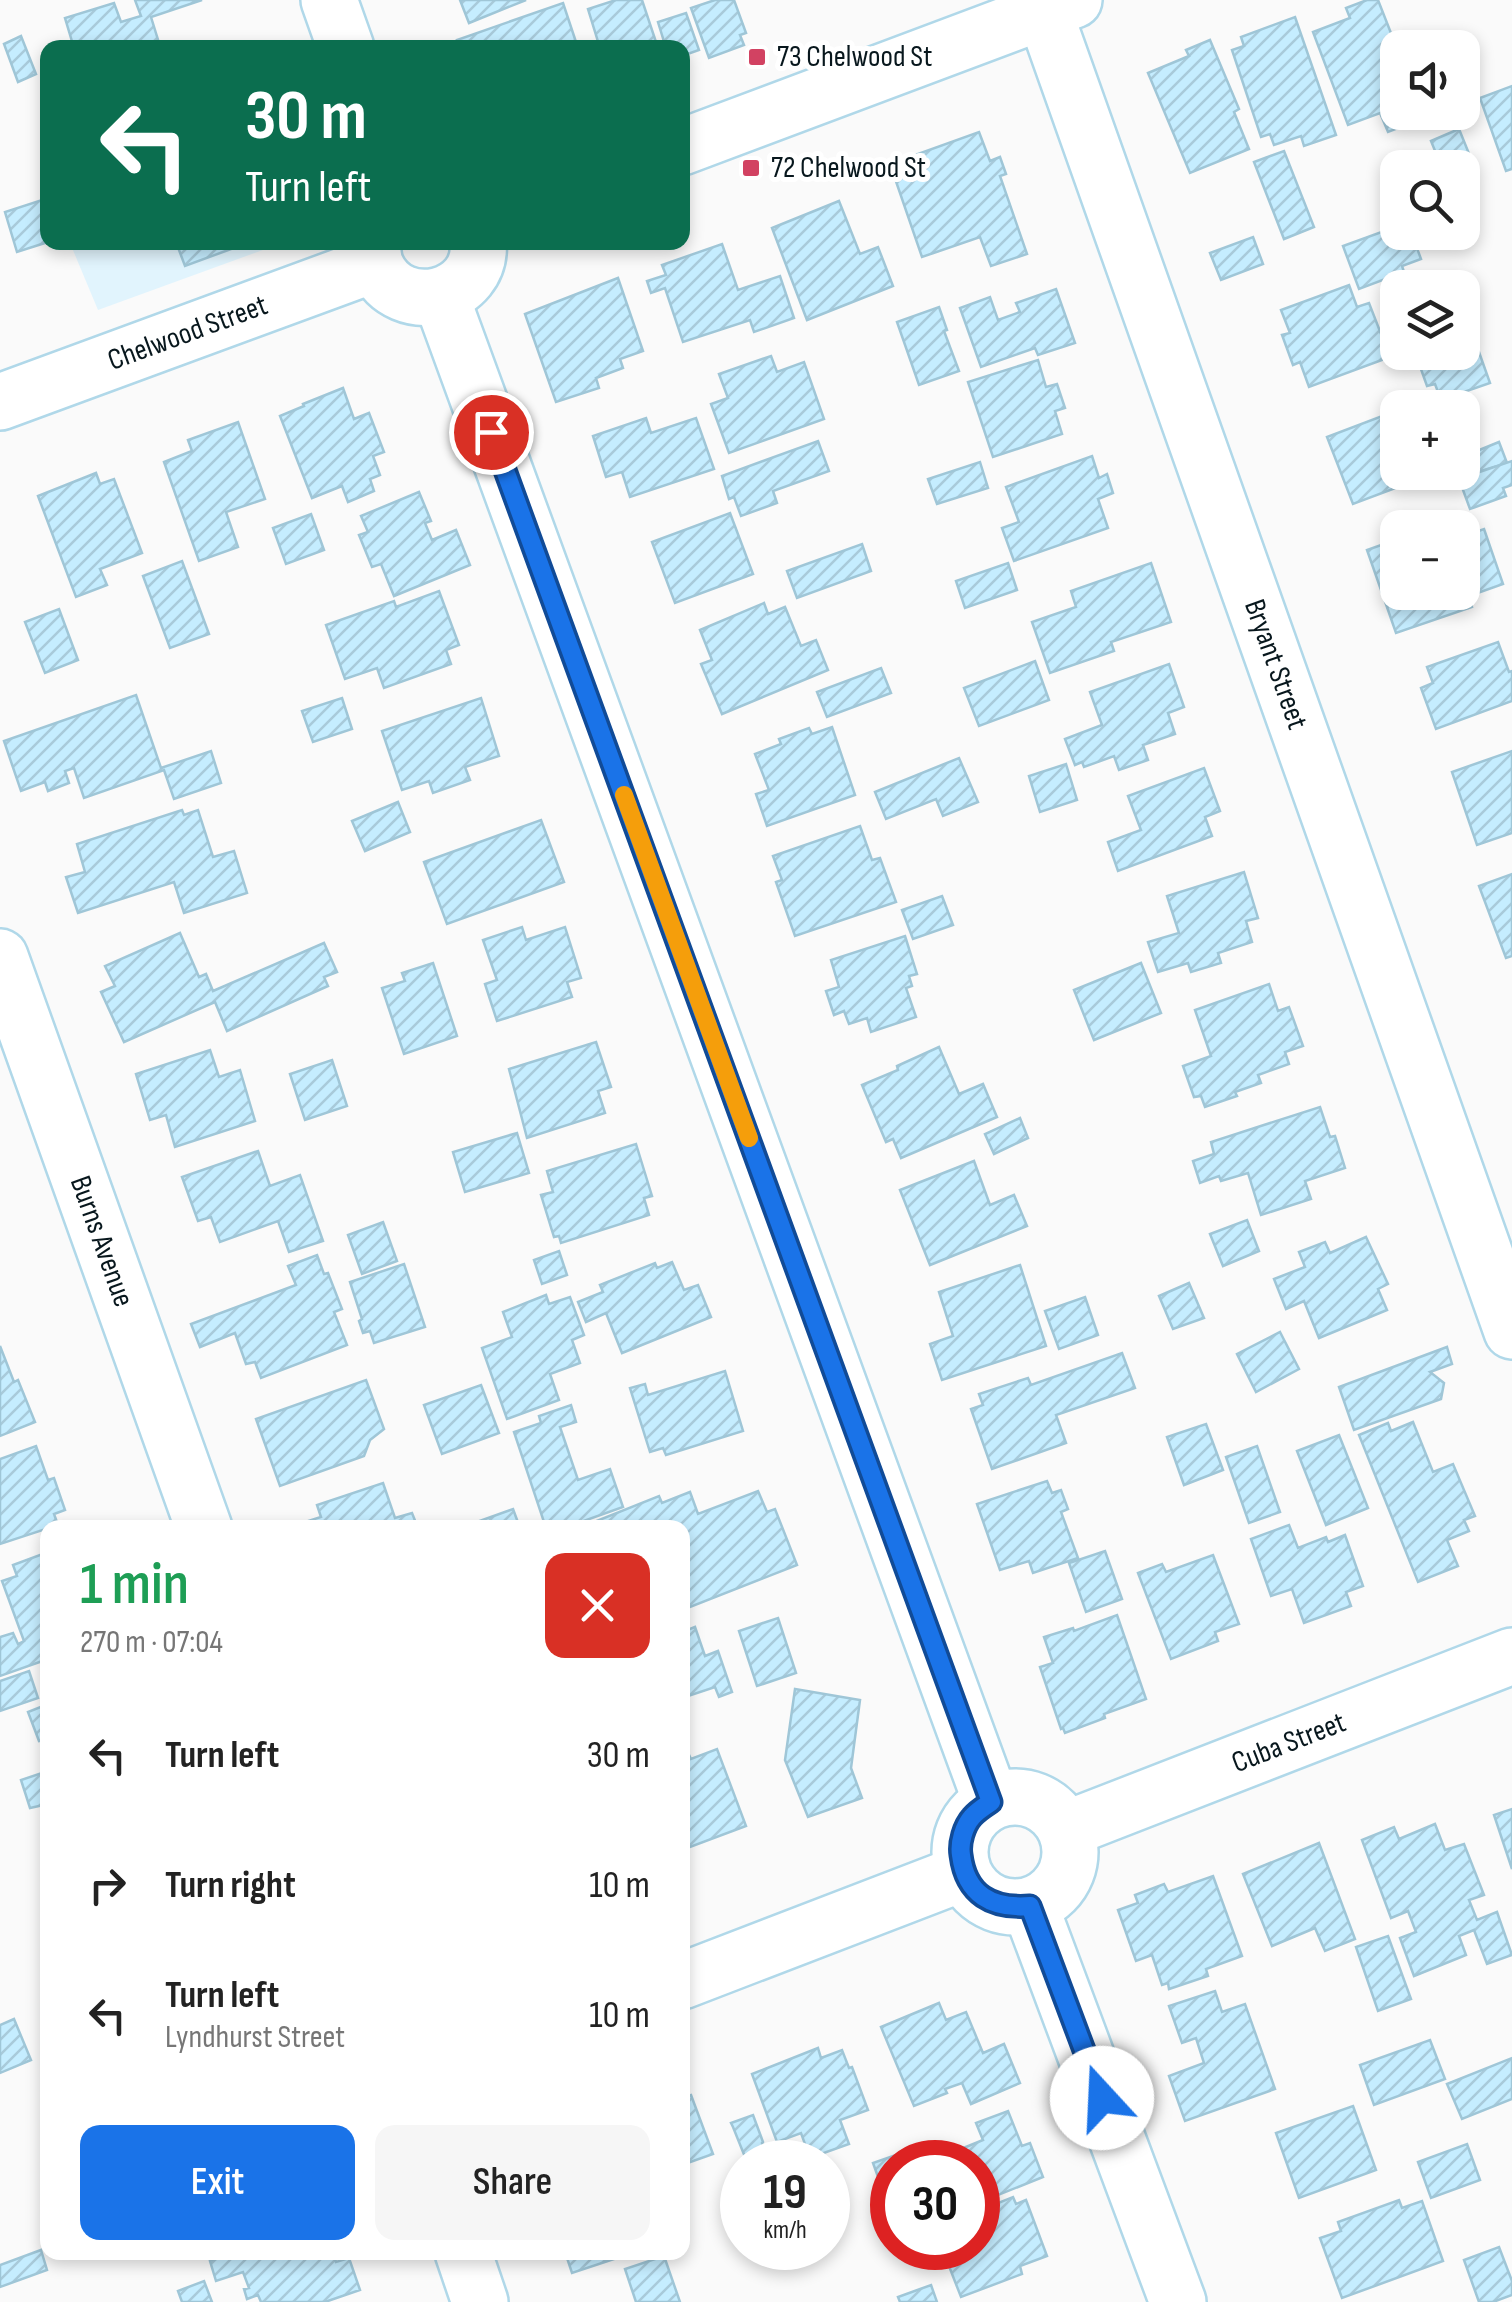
<!DOCTYPE html>
<meta charset="utf-8">
<style>
:root{--surface:#fff;--page:#f6f6f6;--text:#222;--muted:#767676;--accent:#1a73e8}
body{margin:0;font-family:"Sofia Sans Condensed",sans-serif;background:var(--page);color:var(--text);height:100vh;display:flex;flex-direction:column;font-size:38px;white-space:nowrap}
*{box-sizing:border-box;margin:0}
p{font-size:32px;color:var(--muted)}
.icon{flex:none;width:55px;height:55px;fill:none;stroke:currentColor;stroke-width:2;stroke-linecap:round;stroke-linejoin:round}
.map{position:relative;flex:1;overflow:hidden}
.panel{position:absolute;left:40px;top:1520px;width:650px;height:740px;display:flex;flex-direction:column;background:var(--surface);border-radius:20px;box-shadow:0 5px 15px #0003}
.panel>*{flex:none}
.guide{position:absolute;left:40px;top:40px;width:650px;height:210px;border-radius:20px;box-shadow:0 5px 15px #0003;background:#0b6e4f;color:#fff;overflow:hidden}
.buttons{position:absolute;left:1380px;top:30px;display:grid;gap:20px}
.buttons a{display:grid;place-items:center;width:100px;height:100px;border-radius:20px;background:var(--surface);box-shadow:0 5px 15px #0003;font-size:50px}
.speed{position:absolute;left:720px;top:2140px;display:flex;gap:20px;font-size:50px;font-weight:700;text-align:center}
.speed>*{display:grid;place-content:center;width:130px;height:130px;border-radius:50%;background:var(--surface);box-shadow:0 5px 15px #0003;line-height:1}
.speed small{font-size:25px;font-weight:400}
.speed .limit{border:15px solid #d22;background:#fff;color:#111}
.pin{position:absolute;display:grid;place-items:center;width:85px;height:85px;color:#fff;margin:-42px;border:5px solid #fff;border-radius:50%;box-shadow:0 2px 10px #0007}
.me{position:absolute;width:110px;margin:-55px;rotate:340deg;stroke-linejoin:round;filter:drop-shadow(0 0 8px #0008)}
.turn{display:flex;align-items:center;gap:35px;height:210px;padding:0 40px;font-size:45px}
.turn .icon{width:130px;height:130px;stroke-width:2.5}
.turn b{display:block;font-size:70px;line-height:85px}
.round{display:grid;place-items:center;flex:none;width:105px;height:105px;border-radius:20px;background:var(--page)}
.overview{display:flex;align-items:center;justify-content:space-between;height:170px;padding:0 40px}
h1{font-size:60px;font-weight:600;line-height:75px;color:#1e9e55}
.primary-button{display:flex;gap:20px;margin-top:auto;padding:20px 40px}
.primary-button a{flex:1;height:115px;border-radius:20px;background:var(--accent);color:#fff;font-size:40px;font-weight:600;line-height:115px;text-align:center}
.primary-button a+a{background:var(--page);color:var(--text)}
ul{padding:0;list-style:none}
li{display:flex;align-items:center;gap:30px;height:130px;padding:0 40px}
li div{flex:1}
li b{display:block;font-size:38px}
li em{font-style:normal}
.map>svg:first-child{display:block}
</style>
<div class="map">
<svg width="1512" height="2302" viewBox="0 0 1512 2302">
<defs>
<pattern id="building-hatch" width="6" height="6" patternUnits="userSpaceOnUse" patternTransform="scale(2.5)"><rect width="6" height="6" fill="#c5edff"/><path d="M-1 1l2-2M0 6l6-6M5 7l2-2" fill="none" stroke="#a8cada"/></pattern>
</defs>
<rect width="100%" height="100%" fill="#fafafa"/>
<polygon fill="#e1f4fd" points="70,243 282,243 98,310"/>
<g fill="url(#building-hatch)" stroke="#9fc6d7" stroke-width="2.5">
<polygon points="135,0 202,0 151,17 159,43 145,48 74,48 65,18 114,3 121,22 141,16"/>
<polygon points="460,0 526,0 469,23"/>
<polygon points="616,0 642,0 658,48 600,48 588,9"/>
<polygon points="715,0 734,0 746,33 740,35 744,45 709,58 691,8"/>
<polygon points="1367,0 1378,0 1398,51 1398,112 1416,112 1419,120 1388,132 1380,113 1348,125 1313,32 1350,18 1346,8"/>
<polygon points="563,3 578,48 460,48 457,40"/>
<polygon points="686,13 699,50 682,56 682,48 666,48 658,22"/>
<polygon points="1295,17 1336,135 1304,146 1301,136 1274,145 1270,134 1261,137 1232,50 1244,46 1241,37"/>
<polygon points="21,36 36,74 18,82 4,44"/>
<polygon points="1210,40 1239,109 1234,112 1249,149 1190,173 1148,73 1189,56 1186,50"/>
<polygon points="1512,86 1512,169 1506,171 1480,98"/>
<polygon points="1459,129 1474,166 1462,171 1462,168 1442,168 1431,141"/>
<polygon points="979,132 990,161 1000,157 1006,174 1000,176 1027,254 991,266 980,237 922,257 890,164"/>
<polygon points="1284,151 1314,227 1284,239 1254,162"/>
<polygon points="42,200 48,218 48,242 17,252 5,212"/>
<polygon points="839,201 860,254 878,247 893,286 807,320 772,228"/>
<polygon points="1398,226 1398,232 1411,232 1421,259 1402,266 1404,272 1359,289 1343,246"/>
<polygon points="1253,237 1263,264 1221,280 1210,253"/>
<polygon points="176,242 250,242 185,266"/>
<polygon points="722,244 738,290 780,276 794,318 754,332 750,320 683,342 665,288 651,293 647,281 666,275 662,265"/>
<polygon points="618,278 643,351 620,359 623,368 596,378 599,388 556,402 525,314"/>
<polygon points="1349,285 1357,307 1369,303 1390,357 1309,387 1300,362 1293,365 1282,335 1290,333 1281,310"/>
<polygon points="1056,289 1075,343 1038,355 1035,348 981,367 960,308 990,297 998,320 1020,312 1016,303"/>
<polygon points="939,307 947,330 944,331 959,371 919,385 897,322"/>
<polygon points="1474,338 1490,383 1441,400 1435,384 1427,386 1417,358 1432,352 1462,352 1462,342"/>
<polygon points="771,356 777,372 804,362 824,419 729,453 711,404 728,398 719,374"/>
<polygon points="1038,360 1046,387 1057,384 1065,408 1055,411 1062,434 993,457 968,382"/>
<polygon points="343,388 354,419 369,413 384,452 373,456 380,475 370,479 374,491 348,502 342,486 312,498 280,416 304,406 303,404"/>
<polygon points="1398,410 1398,472 1438,472 1353,504 1327,437"/>
<polygon points="646,418 651,433 696,418 714,469 630,497 622,472 606,477 593,436"/>
<polygon points="238,422 265,499 226,512 238,547 199,561 164,462 192,451 188,440"/>
<polygon points="818,441 829,471 773,491 777,503 741,516 734,497 729,499 722,476"/>
<polygon points="1499,442 1507,463 1468,475 1462,457"/>
<polygon points="1092,456 1099,478 1107,474 1113,493 1098,499 1108,528 1014,561 1002,528 1019,522 1006,487"/>
<polygon points="1512,461 1512,485 1503,488 1506,496 1470,509 1459,479"/>
<polygon points="980,462 988,488 937,504 928,479"/>
<polygon points="96,473 100,484 114,479 142,553 100,569 107,585 76,597 38,496"/>
<polygon points="419,492 431,521 425,523 432,540 456,530 470,565 394,596 381,564 372,567 359,535 368,532 361,516"/>
<polygon points="730,513 753,574 675,603 652,542"/>
<polygon points="311,514 324,550 286,564 273,528"/>
<polygon points="1484,529 1503,584 1469,596 1472,607 1396,633 1367,550 1398,539 1398,592 1462,592 1462,532 1464,536"/>
<polygon points="862,544 871,571 797,598 787,571"/>
<polygon points="182,561 209,634 170,648 143,576"/>
<polygon points="1008,563 1017,590 965,608 956,581"/>
<polygon points="1151,563 1171,622 1111,642 1114,651 1050,673 1032,622 1076,607 1071,591"/>
<polygon points="439,591 459,645 446,650 451,664 384,688 377,668 345,679 326,625 394,601 396,607"/>
<polygon points="764,603 768,614 785,607 801,646 816,640 828,670 722,714 701,664 712,660 700,630"/>
<polygon points="59,609 78,660 45,673 25,622"/>
<polygon points="1498,642 1509,672 1512,671 1512,701 1436,729 1421,688 1433,683 1427,667"/>
<polygon points="1035,661 1049,700 979,726 964,688"/>
<polygon points="1169,664 1184,707 1168,713 1175,734 1143,745 1148,760 1119,770 1114,756 1084,767 1082,762 1075,765 1065,739 1102,725 1090,692"/>
<polygon points="881,668 891,693 827,717 817,692"/>
<polygon points="136,695 161,768 211,751 221,783 174,799 164,770 84,798 74,768 65,771 69,783 48,791 45,782 21,791 4,741"/>
<polygon points="342,698 352,729 313,742 302,711"/>
<polygon points="481,698 499,756 465,767 470,780 433,793 429,781 402,790 382,731"/>
<polygon points="832,727 855,795 767,826 756,794 769,790 755,754 781,744 779,739 809,728 812,734"/>
<polygon points="1512,751 1512,833 1477,845 1452,772"/>
<polygon points="959,758 978,802 943,816 936,799 886,819 875,792"/>
<polygon points="1066,764 1077,800 1040,812 1029,776"/>
<polygon points="1204,768 1220,811 1205,817 1212,836 1118,871 1108,842 1141,830 1128,796"/>
<polygon points="398,802 410,832 365,851 352,821"/>
<polygon points="182,810 184,815 198,810 213,857 234,851 247,893 184,913 174,882 78,913 66,877 85,872 77,844"/>
<polygon points="541,820 564,882 447,924 424,862"/>
<polygon points="860,826 872,860 880,858 896,902 795,936 776,882 782,880 773,856"/>
<polygon points="1244,872 1258,918 1246,921 1252,942 1218,953 1221,963 1191,972 1188,963 1158,972 1148,942 1179,933 1167,896"/>
<polygon points="1512,874 1512,956 1506,958 1479,886"/>
<polygon points="942,896 953,925 913,939 902,910"/>
<polygon points="522,927 526,940 565,927 581,978 567,982 572,997 497,1021 485,984 497,980 483,940"/>
<polygon points="180,933 199,977 206,974 213,991 324,943 337,972 324,977 328,986 227,1031 215,1002 124,1042 101,992 115,986 105,966"/>
<polygon points="905,936 917,974 909,976 912,986 906,988 916,1017 871,1032 867,1018 849,1024 844,1011 834,1015 826,991 839,987 831,960"/>
<polygon points="433,963 457,1036 404,1054 382,988 405,981 402,973"/>
<polygon points="1141,963 1161,1013 1094,1040 1074,990"/>
<polygon points="1269,984 1278,1011 1289,1007 1303,1046 1285,1052 1289,1064 1258,1075 1261,1083 1235,1092 1237,1096 1205,1107 1201,1096 1194,1097 1183,1066 1211,1056 1195,1010"/>
<polygon points="596,1042 611,1087 598,1091 605,1113 527,1138 509,1069"/>
<polygon points="939,1047 959,1094 983,1084 997,1117 901,1158 893,1139 886,1142 862,1085 898,1070 897,1066"/>
<polygon points="210,1050 219,1077 240,1070 255,1121 175,1147 166,1115 150,1120 136,1074"/>
<polygon points="332,1060 347,1106 305,1120 290,1074"/>
<polygon points="1320,1107 1330,1137 1335,1136 1345,1168 1305,1181 1311,1199 1261,1215 1248,1173 1221,1181 1219,1176 1200,1183 1193,1161 1214,1154 1211,1142"/>
<polygon points="1020,1118 1028,1138 994,1154 985,1134"/>
<polygon points="517,1133 529,1173 465,1192 453,1152"/>
<polygon points="636,1144 652,1196 644,1198 649,1215 561,1243 559,1236 554,1237 541,1195 553,1192 547,1171"/>
<polygon points="258,1151 270,1186 300,1175 323,1241 289,1252 278,1221 220,1242 211,1217 198,1221 182,1177"/>
<polygon points="974,1161 990,1205 1014,1195 1027,1226 930,1265 900,1190"/>
<polygon points="1247,1220 1259,1251 1223,1266 1210,1234"/>
<polygon points="383,1222 397,1261 362,1274 348,1235"/>
<polygon points="1366,1237 1388,1284 1378,1289 1387,1310 1319,1338 1304,1301 1286,1309 1274,1279 1305,1267 1299,1252 1325,1242 1330,1253"/>
<polygon points="559,1251 567,1275 542,1284 534,1260"/>
<polygon points="317,1255 324,1274 328,1273 342,1309 334,1312 347,1345 261,1378 255,1362 246,1364 235,1333 200,1347 191,1324 296,1285 288,1266"/>
<polygon points="672,1262 684,1290 698,1285 711,1317 622,1353 606,1313 586,1322 578,1302 603,1292 600,1285 655,1263 657,1268"/>
<polygon points="404,1264 425,1327 374,1343 370,1331 363,1333 359,1321 362,1319 350,1282"/>
<polygon points="1020,1265 1046,1346 942,1380 930,1344 953,1336 939,1292"/>
<polygon points="1189,1283 1204,1318 1173,1329 1159,1296"/>
<polygon points="546,1295 549,1304 570,1297 584,1335 572,1340 580,1363 550,1374 559,1400 507,1419 482,1348 512,1337 503,1312"/>
<polygon points="1085,1297 1098,1335 1059,1349 1045,1311"/>
<polygon points="1280,1332 1299,1369 1256,1392 1237,1354"/>
<polygon points="0,1346 14,1382 18,1380 35,1422 0,1436"/>
<polygon points="1447,1347 1452,1364 1430,1372 1444,1383 1441,1399 1354,1430 1339,1387"/>
<polygon points="1122,1353 1135,1388 1056,1415 1066,1443 992,1469 971,1409 983,1405 979,1394 1028,1378 1031,1385"/>
<polygon points="725,1371 743,1431 666,1455 663,1448 650,1452 630,1388 645,1384 648,1395"/>
<polygon points="366,1380 384,1429 370,1440 364,1456 280,1486 256,1419"/>
<polygon points="481,1385 499,1433 442,1454 424,1405"/>
<polygon points="571,1405 576,1422 560,1427 578,1480 610,1469 623,1507 564,1528 546,1528 514,1432 541,1423 539,1416"/>
<polygon points="1413,1422 1433,1472 1453,1464 1475,1516 1464,1520 1469,1531 1447,1540 1458,1566 1418,1582 1359,1435 1388,1423 1391,1431"/>
<polygon points="1206,1424 1223,1470 1184,1485 1167,1437"/>
<polygon points="1339,1435 1368,1508 1326,1525 1297,1451"/>
<polygon points="36,1446 48,1480 54,1478 65,1510 54,1514 58,1525 0,1544 0,1459"/>
<polygon points="1257,1446 1280,1512 1249,1523 1226,1457"/>
<polygon points="1047,1481 1052,1493 1061,1490 1068,1509 1061,1512 1078,1558 1033,1573 1029,1561 1000,1570 977,1504"/>
<polygon points="383,1483 395,1518 412,1513 418,1528 307,1528 305,1522 321,1517 317,1505"/>
<polygon points="758,1491 767,1512 775,1509 797,1565 685,1609 682,1603 682,1528 678,1526 673,1528 590,1528 589,1524 659,1496 662,1503 690,1492 698,1514"/>
<polygon points="513,1509 520,1528 463,1527"/>
<polygon points="1289,1525 1298,1548 1326,1537 1328,1542 1345,1535 1363,1586 1346,1592 1351,1606 1304,1623 1292,1589 1271,1596 1251,1539"/>
<polygon points="1105,1551 1122,1599 1086,1612 1069,1563"/>
<polygon points="48,1552 48,1659 0,1676 0,1637 13,1633 18,1644 24,1641 2,1581 17,1576 13,1565"/>
<polygon points="1213,1555 1239,1624 1215,1632 1218,1641 1171,1659 1138,1573 1162,1564 1166,1572"/>
<polygon points="1117,1615 1146,1699 1104,1714 1105,1718 1065,1733 1063,1728 1061,1729 1040,1667 1053,1663 1044,1637 1073,1628 1074,1631"/>
<polygon points="778,1618 796,1673 757,1686 739,1631"/>
<polygon points="695,1627 705,1656 718,1651 732,1692 719,1697 715,1687 682,1698 682,1632"/>
<polygon points="29,1671 38,1698 0,1711 0,1681"/>
<polygon points="795,1689 860,1700 851,1768 862,1798 808,1817 785,1760"/>
<polygon points="48,1704 48,1745 45,1740 39,1741 28,1712"/>
<polygon points="682,1740 691,1759 717,1749 746,1826 682,1850"/>
<polygon points="48,1771 48,1804 30,1808 21,1780"/>
<polygon points="1512,1809 1512,1869 1494,1815"/>
<polygon points="1435,1824 1445,1850 1464,1844 1484,1895 1469,1900 1477,1920 1497,1912 1512,1955 1487,1964 1474,1930 1459,1936 1466,1955 1414,1976 1400,1938 1416,1932 1408,1911 1391,1918 1362,1840 1394,1827 1399,1839"/>
<polygon points="1319,1843 1355,1939 1325,1951 1315,1928 1272,1946 1243,1874"/>
<polygon points="1213,1876 1242,1956 1206,1969 1208,1976 1169,1989 1168,1983 1162,1985 1152,1955 1136,1961 1118,1910 1138,1903 1135,1895 1164,1884 1168,1892"/>
<polygon points="1388,1936 1411,1999 1378,2011 1356,1947"/>
<polygon points="1215,1991 1222,2012 1245,2004 1275,2089 1185,2121 1169,2076 1204,2063 1196,2038 1182,2043 1169,2006"/>
<polygon points="939,2003 946,2020 966,2012 983,2053 1004,2044 1020,2083 971,2104 962,2083 945,2089 947,2093 914,2106 881,2027"/>
<polygon points="14,2019 31,2060 0,2073 0,2025"/>
<polygon points="1430,2040 1445,2079 1374,2105 1360,2065"/>
<polygon points="818,2048 821,2058 842,2050 849,2068 852,2067 868,2110 840,2120 849,2144 810,2158 801,2133 777,2142 752,2074"/>
<polygon points="1512,2058 1512,2099 1462,2119 1447,2084"/>
<polygon points="691,2095 713,2154 682,2165 682,2098"/>
<polygon points="1353,2106 1376,2170 1299,2198 1276,2133"/>
<polygon points="1008,2111 1022,2146 1030,2143 1043,2177 978,2203 978,2162 941,2162 939,2158 983,2140 976,2123"/>
<polygon points="753,2115 763,2142 762,2143 769,2162 747,2162 733,2127 731,2123"/>
<polygon points="1467,2144 1480,2180 1431,2198 1418,2162"/>
<polygon points="910,2150 915,2162 892,2162 892,2216 873,2163"/>
<polygon points="1013,2197 1016,2204 1026,2200 1047,2256 1020,2266 1022,2274 961,2297 942,2248 978,2248 978,2211"/>
<polygon points="1399,2200 1402,2208 1422,2201 1443,2261 1342,2298 1320,2238 1341,2231 1338,2222"/>
<polygon points="1499,2247 1512,2281 1512,2295 1493,2302 1479,2302 1464,2260"/>
<polygon points="41,2250 47,2270 0,2287 0,2265"/>
<polygon points="235,2252 333,2252 336,2262 349,2258 360,2290 325,2302 261,2302 258,2295 247,2299 244,2289 249,2288 243,2272 216,2281 210,2261"/>
<polygon points="565,2252 635,2252 572,2273"/>
<polygon points="664,2256 680,2302 636,2302 625,2269"/>
<polygon points="204,2281 212,2302 182,2302 178,2291"/>
<polygon points="931,2285 937,2302 900,2302 898,2297"/>
</g>
<g fill="none" stroke-linecap="round" stroke-linejoin="round">
<defs>
<g id="minor">
<polyline points="329,0 346,48"/>
<path id="s1" d="M1040,0L1512,1331"/>
<polyline points="682,147 1074,0"/>
<path d="M372,242C373,250 373,259 376,266C400,320 484,299 478,242"/>
<polyline points="441,297 991,1801"/>
<path id="s2" d="M0,402L375,264"/>
<path id="s3" d="M0,957L204,1528"/>
<circle cx="1015" cy="1852" r="55"/>
<path id="s4" d="M1067,1829L1512,1656"/>
<polyline points="1030,1906 1178,2302"/>
<polyline points="682,1981 963,1873"/>
<polyline points="463,2252 480,2302"/>
</g>
</defs>
<use href="#minor" stroke="#b0d8e9" stroke-width="60"/>
<use href="#minor" stroke="#fff" stroke-width="55"/>
</g>
<g fill="none" stroke-linecap="round" stroke-linejoin="round">
<defs>
<path id="route" d="M491,432L991,1802C985,1806 977,1811 972,1817C964,1826 959,1843 961,1855C966,1895 992,1909 1030,1906L1102,2098"/>
</defs>
<use href="#route" stroke="#114b97" stroke-width="25"/>
<use href="#route" stroke="#1a73e8" stroke-width="18"/>
<polyline stroke="#f59e0b" stroke-width="18" points="624,795 749,1138"/>
</g>
<g fill="#d24262" stroke="#fff" stroke-width="4">
<rect x="747" y="47" width="20" height="20" rx="5"/>
<rect x="741" y="158" width="20" height="20" rx="5"/>
</g>
<g text-anchor="middle" dominant-baseline="central" stroke-width="10" stroke-linejoin="round" paint-order="stroke">
<g font-size="30" fill="#08171d" stroke="#fff" text-anchor="start">
<text x="777" y="57">73 Chelwood St</text>
<text x="771" y="168">72 Chelwood St</text>
</g>
<g font-size="30" fill="#08171d" stroke="#fff">
<text stroke="none"><textPath href="#s2" startOffset="200">Chelwood Street</textPath></text>
<text stroke="none"><textPath href="#s1" startOffset="705">Bryant Street</textPath></text>
<text stroke="none"><textPath href="#s3" startOffset="302">Burns Avenue</textPath></text>
<text stroke="none"><textPath href="#s4" startOffset="238">Cuba Street</textPath></text>
</g>
</g>
</svg>
<div class="buttons">
<a><svg class="icon" aria-label="sound" viewBox="0 0 24 24"><path d="M4 9h4l5-4v14l-5-4H4zM17 9q2 3 0 6"/></svg></a>
<a><svg class="icon" aria-label="search" viewBox="0 0 24 24"><circle cx="10" cy="10" r="6"/><path d="M15 15l6 6"/></svg></a>
<a><svg class="icon" aria-label="layers" viewBox="0 0 24 24"><path d="M12 4l9 5-9 5-9-5zM3 14l9 5 9-5"/></svg></a>
<a>+</a>
<a>−</a>
</div>
<div class="speed"><div>19<small>km/h</small></div><div class="limit">30</div></div>
<div class="pin" style="left:491px;top:432px;background:#d93025"><svg class="icon" aria-label="arrive" viewBox="0 0 24 24"><path d="M6 21V4h12l-3 4 3 4H6"/></svg></div>
<svg class="me" style="left:1102px;top:2098px" viewBox="-20 -20 40 40"><circle r="19" fill="#fff"/><path d="M0-13L10 11 0 6-10 11z" fill="#1a73e8"/></svg>
<div class="guide">
<div class="turn"><svg class="icon" aria-label="left" viewBox="0 0 24 24"><path d="M17 20v-9H6M10 6l-5 5 5 5"/></svg><div><b>30 m</b>Turn left</div></div>
</div>
<section class="panel">
<div class="overview"><div><h1>1 min</h1><p>270 m · 07:04</p></div><a class="round" style="background:#d93025;color:#fff"><svg class="icon" aria-label="close" viewBox="0 0 24 24"><path d="M6 6l12 12M18 6L6 18"/></svg></a></div>
<ul>
<li><svg class="icon" aria-label="left" viewBox="0 0 24 24"><path d="M17 20v-9H6M10 6l-5 5 5 5"/></svg><div><b>Turn left</b></div><em>30 m</em></li>
<li><svg class="icon" aria-label="right" viewBox="0 0 24 24"><path d="M7 20v-9h11M14 6l5 5-5 5"/></svg><div><b>Turn right</b></div><em>10 m</em></li>
<li><svg class="icon" aria-label="left" viewBox="0 0 24 24"><path d="M17 20v-9H6M10 6l-5 5 5 5"/></svg><div><b>Turn left</b><p>Lyndhurst Street</p></div><em>10 m</em></li>
</ul>
<div class="primary-button"><a>Exit</a><a>Share</a></div>
</section>
</div>
